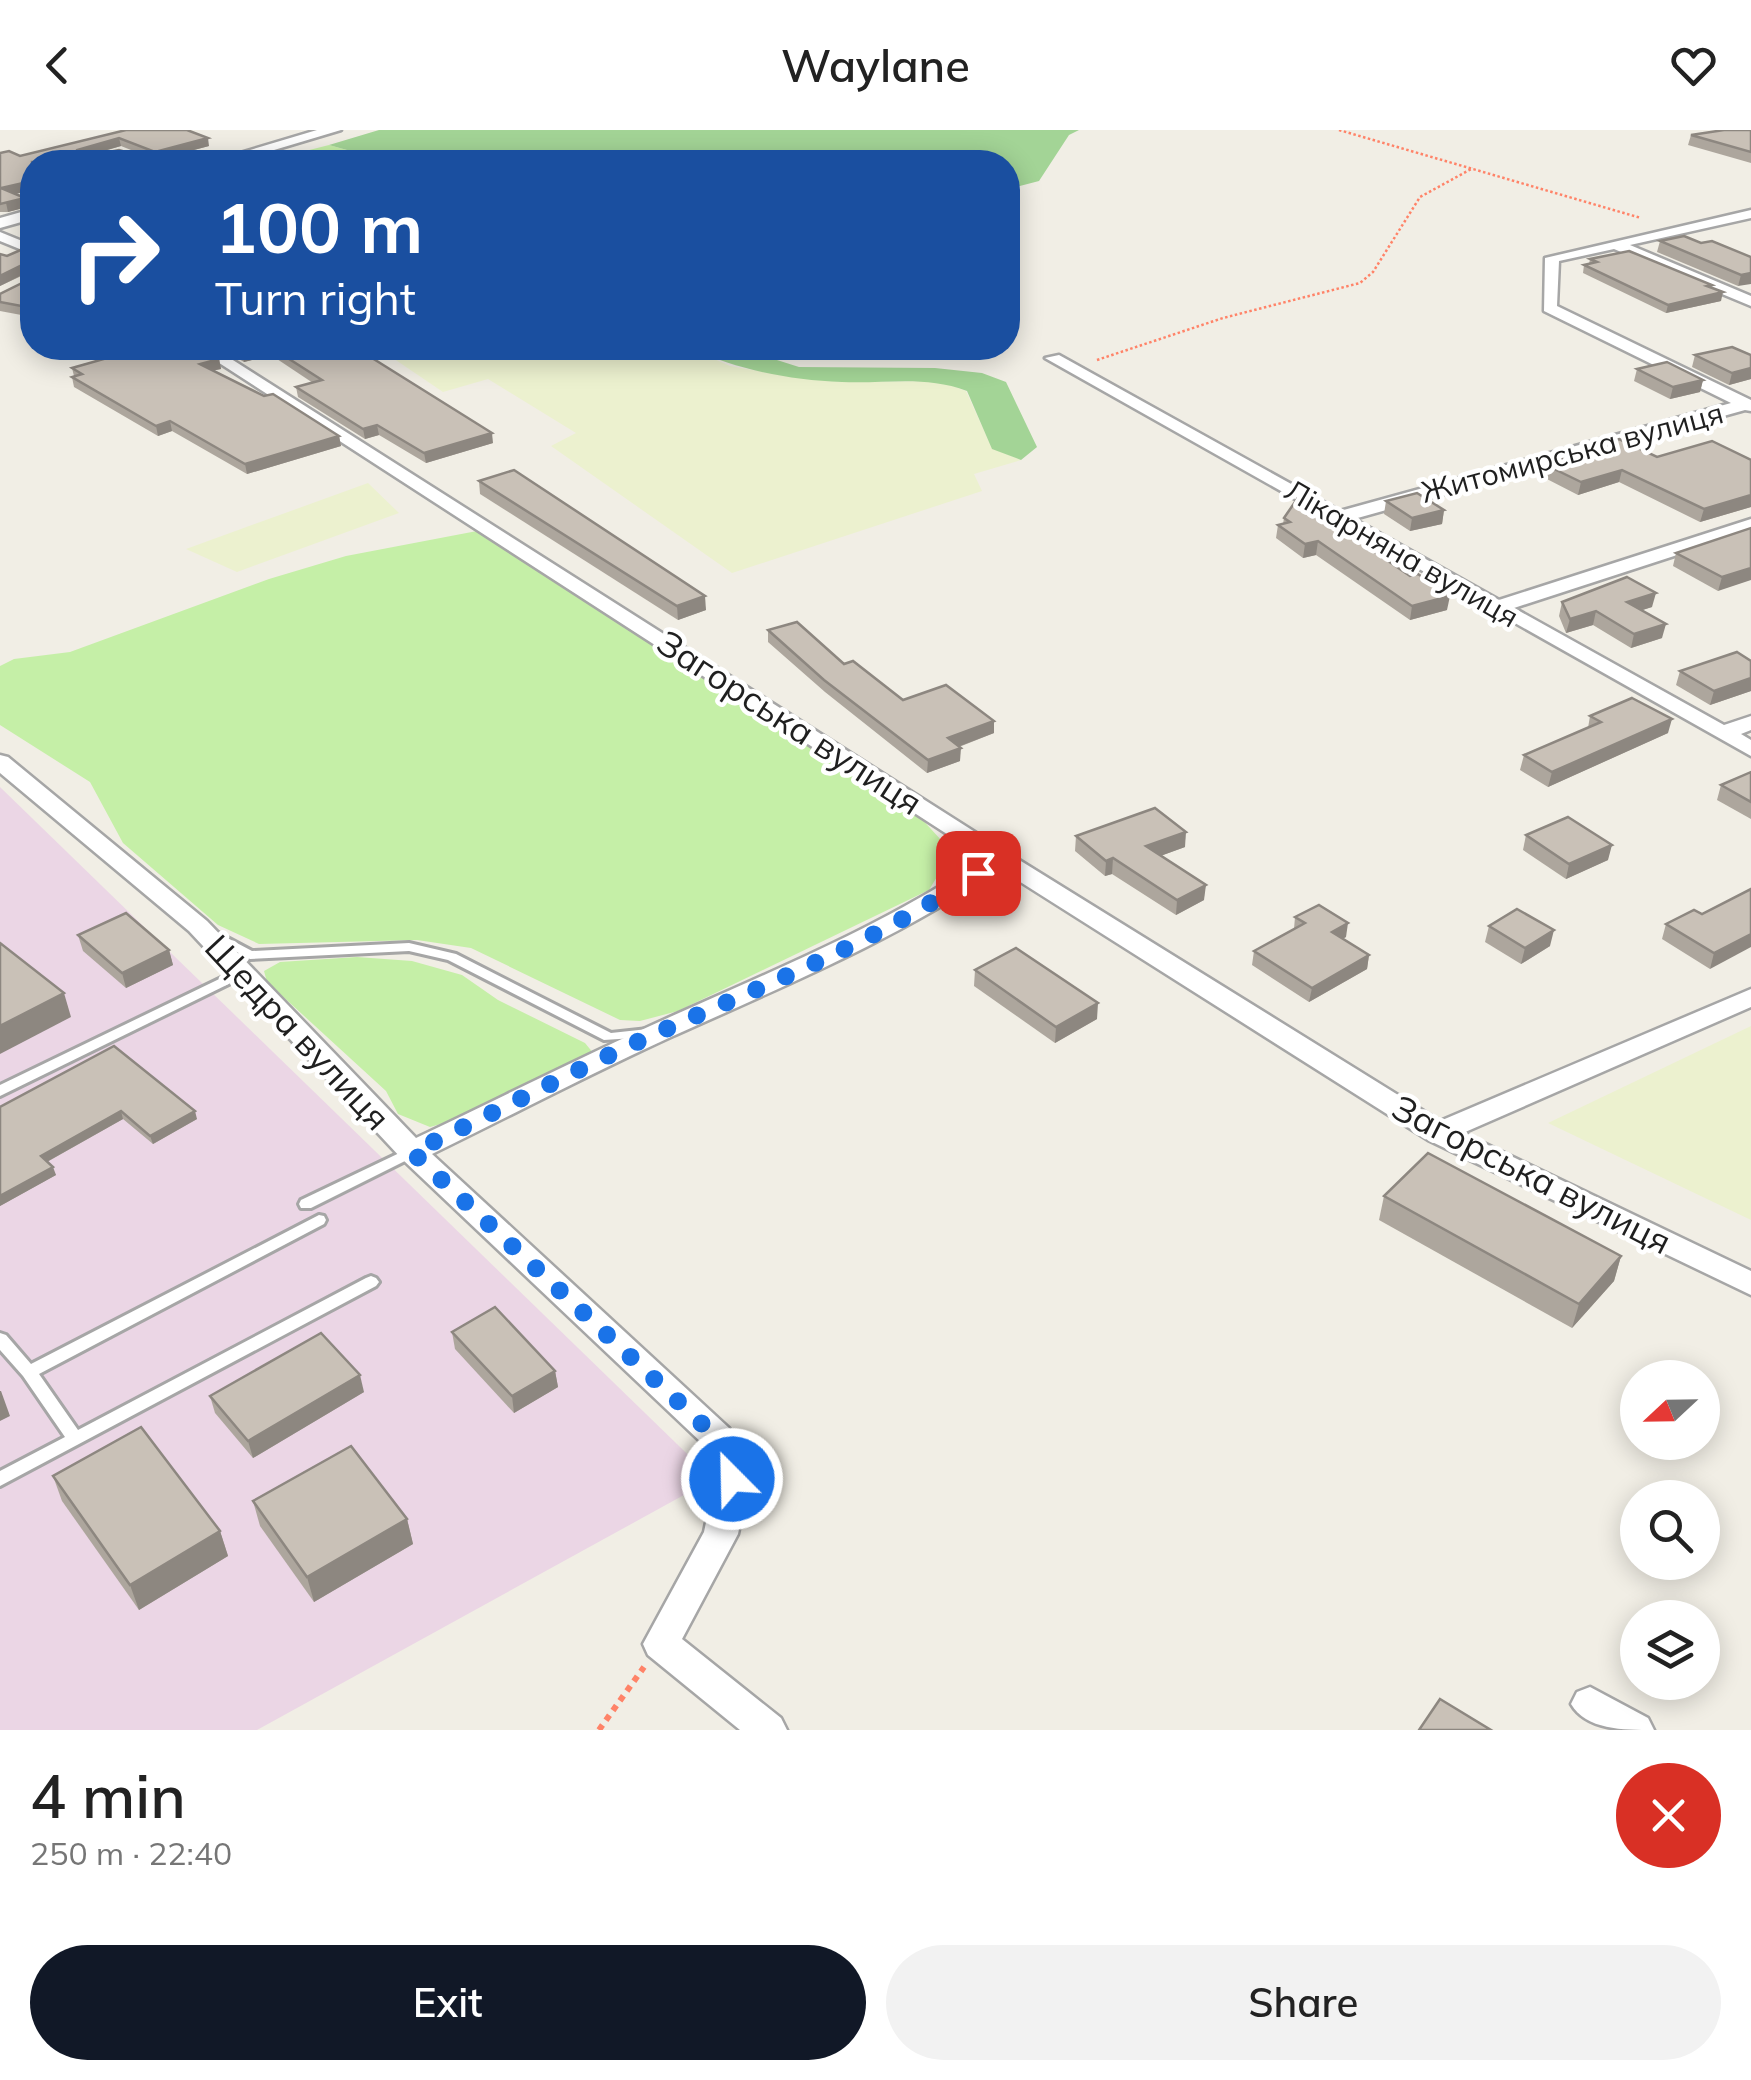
<!DOCTYPE html>
<meta charset="utf-8">
<style>
:root{--surface:#fff;--page:#f2f2f2;--text:#222;--muted:#767676;--accent:#111827}
body{margin:0;font-family:Mulish,sans-serif;background:var(--page);color:var(--text);height:100vh;display:flex;flex-direction:column;font-size:38px;white-space:nowrap}
*{box-sizing:border-box;margin:0}
p{font-size:32px;color:var(--muted)}
.icon{flex:none;width:55px;height:55px;fill:none;stroke:currentColor;stroke-width:2;stroke-linecap:round;stroke-linejoin:round}
.map{position:relative;height:1600px;overflow:hidden}
.sheet{display:flex;flex-direction:column;background:var(--surface);flex:1}
.sheet>*{flex:none}
.hud{position:absolute;left:20px;top:20px;width:1000px;height:210px;border-radius:40px;box-shadow:0 5px 25px #0003;background:#1a4fa0;color:#fff;overflow:hidden}
.needle{width:65px;rotate:248deg}
.tools{position:absolute;left:1620px;top:1230px;display:grid;gap:20px}
.tools a{display:grid;place-items:center;width:100px;height:100px;border-radius:50%;background:var(--surface);box-shadow:0 5px 25px #0003;font-size:50px}
.pin{position:absolute;display:grid;place-items:center;width:85px;height:85px;color:#fff;margin:-42px;border-radius:20px;box-shadow:0 5px 15px #0006}
.me{position:absolute;width:110px;margin:-55px;rotate:337deg;stroke-linejoin:round;filter:drop-shadow(0 0 8px #0008)}
.turn{display:flex;align-items:center;gap:35px;height:210px;padding:0 30px;font-size:45px}
.turn .icon{width:130px;height:130px;stroke-width:2.5}
.turn b{display:block;font-size:70px;line-height:85px}
.round{display:grid;place-items:center;flex:none;width:105px;height:105px;border-radius:52px;background:var(--page)}
.headline{display:flex;align-items:center;justify-content:space-between;height:170px;padding:0 30px}
h1{font-size:60px;font-weight:600;line-height:75px}
.button{display:flex;gap:20px;margin-top:auto;padding:20px 30px}
.button a{flex:1;height:115px;border-radius:60px;background:var(--accent);color:#fff;font-size:40px;font-weight:600;line-height:115px;text-align:center}
.button a+a{background:var(--page);color:var(--text)}
header{display:flex;justify-content:space-between;align-items:center;height:130px;padding:0 30px;background:var(--surface);font-size:45px;font-weight:600}
.map>svg:first-child{display:block}
</style>
<header><svg class="icon" aria-label="back" viewBox="0 0 24 24"><path d="M15 5l-7 7 7 7"/></svg>Waylane<svg class="icon" aria-label="heart" viewBox="0 0 24 24"><path d="M12 20l-8-8c-3-5 5-10 8-4 3-6 11-1 8 4z"/></svg></header>
<div class="map">
<svg width="1751" height="1600" viewBox="0 0 1751 1600">
<rect width="100%" height="100%" fill="#f1eee5"/>
<polygon fill="#ebd6e5" points="0,657 713,1349 257,1600 0,1600"/>
<g fill="#ecf1cf">
<polygon points="378,218 690,218 730,236 780,245 843,252 939,251 966,261 992,318 1021,330 974,344 982,361 732,443 551,316 576,303 488,249 443,262"/>
<polygon points="368,353 399,383 237,442 186,419"/>
<polygon points="1751,896 1751,1090 1548,993"/>
</g>
<g fill="#c5efa7">
<polygon points="329,15 390,32 262,32"/>
<polygon points="477,401 919,686 942,711 946,732 929,760 678,881 640,891 620,890 471,818 417,810 259,814 218,795 123,713 90,652 0,595 0,536 14,529 70,522 269,449 346,426"/>
<polygon points="357,827 412,831 462,845 498,870 585,913 594,924 470,986 430,997 398,984 386,961 267,852 264,841 280,832"/>
</g>
<g fill="#a3d496">
<polygon points="379,0 1079,0 1069,5 1039,51 1008,59 1008,32 390,32 329,15"/>
<path d="M690,218H739L799,237L935,238L982,243L1006,252L1037,317L1021,330L992,319L967,261C925,245 886,254 842,252C789,250 738,240 690,218Z"/>
</g>
<g fill="none" stroke-linecap="round" stroke-linejoin="round">
<defs>
<g id="service">
<polygon points="218,803 252,821 409,813 456,824 611,903 648,899 655,903 648,907 604,910 448,830 409,821 250,829 214,810 212,807 214,804"/>
<polygon points="242,838 248,842 247,845 0,966 0,955"/>
<polygon points="412,1017 417,1019 419,1022 417,1025 311,1078 301,1078 299,1074 301,1070"/>
<polygon points="319,1085 324,1086 326,1090 324,1094 39,1244 78,1300 366,1148 371,1146 376,1148 379,1152 376,1156 0,1356 0,1341 65,1307 23,1246 0,1220 0,1203 6,1205 31,1234"/>
</g>
<g id="minor">
<polygon points="1751,80 1751,88 1630,115 1751,166 1751,176 1614,119 1559,131 1557,176 1751,270 1751,281 1745,280 1354,389 1499,470 1751,389 1751,401 1514,478 1724,595 1751,586 1751,600 1741,604 1751,610 1751,626 1045,228 1059,225 1340,381 1731,273 1544,181 1545,128"/>
<polygon points="0,102 32,115 32,124 0,111"/>
<path d="M196,218H214L1008,723L1440,991L1751,859V877L1463,1003L1751,1141V1165L1428,1010L1000,739C898,809 786,855 673,906C592,943 512,985 432,1024L729,1298L749,1349L738,1404L682,1509L781,1588L787,1600H740L648,1525L643,1514L704,1402L715,1349L703,1314L402,1029L189,801L0,643V625L8,627L207,791L416,1008C494,971 571,932 650,896C764,844 879,799 984,728Z"/>
<path d="M1590,1557L1648,1588L1654,1600C1623,1600 1586,1600 1571,1574L1577,1562Z"/>
</g>
<g id="tertiary">
<polygon points="317,0 341,0 234,32 210,32"/>
<polygon points="32,79 32,89 0,98 0,88"/>
</g>
</defs>
<use href="#service" stroke="#a6a6a6" stroke-width="6"/>
<use href="#minor" stroke="#a6a6a6" stroke-width="5"/>
<use href="#tertiary" stroke="#a6a6a6" stroke-width="5"/>
<g stroke="#ff8368" stroke-width="2.5" stroke-dasharray="2.5 2.5" stroke-linecap="butt">
<polyline points="1339,0 1641,88"/>
<polyline points="1097,230 1223,188 1360,153 1373,142 1420,67 1473,38"/>
</g>
<polyline stroke="#ff8368" stroke-width="6" stroke-dasharray="6 6" stroke-linecap="butt" points="599,1600 644,1537"/>
<use href="#service" fill="#fff" fill-rule="evenodd"/>
<use href="#minor" fill="#fff" fill-rule="evenodd"/>
<use href="#tertiary" fill="#fff" fill-rule="evenodd"/>
</g>
<g fill="#ada69d">
<polygon points="126,0 209,16 156,30 121,16 90,25 140,26 32,32 32,60 15,64 25,68 27,77 8,82 0,82 0,23 20,26"/>
<polygon points="1751,0 1751,33 1688,15 1691,5"/>
<polygon points="1660,111 1701,113 1751,127 1738,156 1657,122"/>
<polygon points="32,115 32,187 0,181 0,164 32,148 32,141 0,156 0,124 7,126"/>
<polygon points="1590,129 1712,155 1711,157 1721,171 1666,183 1583,143 1584,135 1589,134"/>
<polygon points="58,218 201,218 219,229 221,239 214,240 339,306 341,316 247,344 172,301 158,306 74,257 72,247 74,246 72,238 97,231"/>
<polygon points="220,218 356,218 493,313 426,333 379,305 365,309 298,267 296,257 313,253 271,225 244,232"/>
<polygon points="1695,225 1751,225 1751,249 1729,255 1692,237"/>
<polygon points="1637,239 1703,250 1700,262 1670,269 1634,251"/>
<polygon points="1657,327 1751,330 1751,377 1700,392 1619,352 1578,365 1543,347 1546,335"/>
<polygon points="479,351 706,480 678,490 480,364"/>
<polygon points="1386,371 1444,380 1442,394 1410,401 1384,384"/>
<polygon points="1284,388 1447,480 1410,490 1316,425 1303,428 1276,408 1278,395 1283,394"/>
<polygon points="1751,398 1718,461 1673,436 1676,423"/>
<polygon points="1562,472 1652,477 1642,480 1662,508 1631,518 1593,495 1566,503 1559,486"/>
<polygon points="768,500 844,534 903,570 994,591 994,603 959,617 960,631 927,643 825,562 768,512"/>
<polygon points="1751,531 1751,561 1710,575 1676,555 1680,541"/>
<polygon points="1590,586 1668,603 1548,657 1520,640 1524,625 1588,598"/>
<polygon points="1751,642 1751,689 1717,670 1721,655"/>
<polygon points="1526,705 1608,730 1566,749 1523,720"/>
<polygon points="1076,706 1185,717 1160,726 1204,770 1176,785 1112,744 1105,746 1075,721"/>
<polygon points="1751,759 1710,839 1662,809 1666,794 1702,784"/>
<polygon points="1295,787 1346,807 1343,808 1369,825 1367,839 1309,872 1252,835 1254,821 1294,799"/>
<polygon points="1489,796 1550,816 1521,834 1485,812"/>
<polygon points="78,805 169,820 173,835 126,858 83,821"/>
<polygon points="975,840 1097,889 1055,913 974,856"/>
<polygon points="114,916 197,989 153,1014 123,989 47,1032 56,1045 0,1076 0,977"/>
<polygon points="1384,1066 1621,1126 1614,1151 1572,1198 1379,1090"/>
<polygon points="452,1202 555,1241 558,1257 514,1283 455,1219"/>
<polygon points="364,1262 253,1328 215,1283 210,1266"/>
<polygon points="53,1346 220,1401 228,1426 139,1480 62,1371"/>
<polygon points="253,1371 407,1389 413,1414 314,1472 260,1396"/>
</g>
<g fill="#8d8780">
<polygon points="119,8 121,16 79,28 74,24 77,20"/>
<polygon points="208,8 209,16 156,30 155,22"/>
<polygon points="140,26 142,32 112,32"/>
<polygon points="32,51 32,60 3,67 1,58"/>
<polygon points="25,68 27,77 8,82 6,73"/>
<polygon points="28,132 30,141 0,156 0,146"/>
<polygon points="1751,143 1751,154 1738,156 1741,145"/>
<polygon points="1723,162 1721,171 1666,183 1668,175"/>
<polygon points="262,218 270,218 271,225 244,232 242,223"/>
<polygon points="219,229 221,239 202,243 200,234"/>
<polygon points="1751,238 1751,249 1729,255 1732,243"/>
<polygon points="1703,250 1700,262 1670,269 1673,257"/>
<polygon points="170,291 172,301 158,306 156,296"/>
<polygon points="377,295 379,305 365,309 363,299"/>
<polygon points="492,303 493,313 426,333 424,323"/>
<polygon points="339,306 341,316 247,344 245,334"/>
<polygon points="1622,340 1619,352 1578,365 1581,352"/>
<polygon points="1751,365 1751,377 1700,392 1704,379"/>
<polygon points="1444,380 1442,394 1410,401 1412,388"/>
<polygon points="1318,411 1316,425 1303,428 1305,414"/>
<polygon points="1751,438 1751,450 1718,461 1722,447"/>
<polygon points="1656,463 1652,477 1624,486 1627,472"/>
<polygon points="705,466 706,480 678,490 677,476"/>
<polygon points="1450,466 1447,480 1410,490 1412,476"/>
<polygon points="1596,481 1593,495 1566,503 1570,489"/>
<polygon points="1666,494 1662,508 1631,518 1634,504"/>
<polygon points="1751,548 1751,561 1710,575 1714,561"/>
<polygon points="1672,589 1668,603 1548,657 1552,642"/>
<polygon points="994,591 994,603 947,621 948,608"/>
<polygon points="961,618 960,631 927,643 928,630"/>
<polygon points="1186,702 1185,717 1144,732 1146,716"/>
<polygon points="1612,715 1608,730 1566,749 1569,734"/>
<polygon points="1113,728 1112,744 1105,746 1106,731"/>
<polygon points="1206,755 1204,770 1176,785 1177,770"/>
<polygon points="1348,793 1346,807 1330,816 1332,802"/>
<polygon points="1554,800 1550,816 1521,834 1525,818"/>
<polygon points="1751,804 1751,817 1710,839 1714,823"/>
<polygon points="169,820 173,835 126,858 122,843"/>
<polygon points="1369,825 1367,839 1309,872 1312,858"/>
<polygon points="64,863 71,887 0,924 0,896"/>
<polygon points="1098,873 1097,889 1055,913 1056,897"/>
<polygon points="121,981 123,989 43,1034 41,1026"/>
<polygon points="195,981 197,989 153,1014 150,1006"/>
<polygon points="53,1037 56,1045 0,1076 0,1066"/>
<polygon points="1621,1126 1614,1151 1572,1198 1579,1174"/>
<polygon points="555,1241 558,1257 514,1283 512,1266"/>
<polygon points="360,1245 364,1262 253,1328 248,1311"/>
<polygon points="1,1261 10,1286 0,1291 0,1261"/>
<polygon points="407,1389 413,1414 314,1472 307,1447"/>
<polygon points="220,1401 228,1426 139,1480 130,1455"/>
</g>
<g fill="#c9c1b7" stroke="#8d8780" stroke-width="2.5">
<polygon points="126,0 187,0 208,8 155,22 119,8 77,20 74,24 78,28 119,20 140,26 112,32 32,32 32,51 1,58 25,68 0,74 0,23 9,21 20,26"/>
<polygon points="1724,0 1751,0 1751,22 1691,5"/>
<polygon points="1684,106 1701,113 1712,111 1751,127 1751,143 1741,145 1660,111"/>
<polygon points="32,115 32,133 28,132 0,146 0,124 7,126"/>
<polygon points="1629,121 1712,155 1707,156 1723,162 1668,175 1584,135 1597,132 1590,129"/>
<polygon points="32,136 32,178 0,172 0,164 32,148"/>
<polygon points="1732,217 1751,225 1751,238 1732,243 1695,225"/>
<polygon points="84,218 201,218 219,229 200,234 264,266 273,264 339,306 245,334 170,291 156,296 72,247 82,244 72,238 111,227"/>
<polygon points="233,218 262,218 242,223"/>
<polygon points="272,218 356,218 492,303 424,323 377,295 363,299 296,257 322,250"/>
<polygon points="1667,232 1703,250 1673,257 1637,239"/>
<polygon points="1619,309 1657,327 1712,311 1751,330 1751,365 1704,379 1622,340 1581,352 1546,335"/>
<polygon points="514,340 705,466 677,476 479,351"/>
<polygon points="1417,363 1444,380 1412,388 1386,371"/>
<polygon points="1297,369 1410,446 1418,444 1450,466 1412,476 1318,411 1305,414 1278,395 1290,392 1284,388"/>
<polygon points="1751,398 1751,438 1722,447 1676,423"/>
<polygon points="1627,447 1656,463 1627,472 1666,494 1634,504 1596,481 1570,489 1562,472"/>
<polygon points="797,492 844,534 853,531 903,570 946,555 994,591 948,608 961,618 928,630 824,550 768,500"/>
<polygon points="1737,522 1751,531 1751,548 1714,561 1680,541"/>
<polygon points="1632,568 1672,589 1552,642 1524,625 1601,592 1590,586"/>
<polygon points="1751,642 1751,672 1721,655"/>
<polygon points="1155,678 1186,702 1146,716 1206,755 1177,770 1113,728 1106,731 1076,706"/>
<polygon points="1568,687 1612,715 1569,734 1526,705"/>
<polygon points="1751,759 1751,804 1714,823 1666,794 1694,780 1702,784"/>
<polygon points="1319,775 1348,793 1332,802 1369,825 1312,858 1254,821 1305,793 1295,787"/>
<polygon points="1517,779 1554,800 1525,818 1489,796"/>
<polygon points="126,783 169,820 122,843 78,805"/>
<polygon points="0,813 64,863 0,896"/>
<polygon points="1016,818 1098,873 1056,897 975,840"/>
<polygon points="114,916 195,981 150,1006 121,981 41,1026 53,1037 0,1066 0,977"/>
<polygon points="1428,1023 1621,1126 1579,1174 1384,1066"/>
<polygon points="495,1177 555,1241 512,1266 452,1202"/>
<polygon points="321,1203 360,1245 248,1311 210,1266"/>
<polygon points="141,1297 220,1401 130,1455 53,1346"/>
<polygon points="351,1316 407,1389 307,1447 253,1371"/>
<polygon points="1440,1569 1491,1600 1419,1600"/>
</g>
<g fill="none" stroke-linecap="round" stroke-linejoin="round">
<path stroke="#1a73e8" stroke-width="18" stroke-dasharray="0 32.4" d="M732,1349L716,1307L412,1022C497,982 580,937 666,899C772,852 881,809 978,743"/>
</g>
<g text-anchor="middle" dominant-baseline="central" stroke-width="9" stroke-linejoin="round" paint-order="stroke">
<g font-size="30" fill="#1f1f1f" stroke="#fff">
<text transform="translate(1572 322) rotate(-15)">Житомирська вулиця</text>
<text transform="translate(1402 423) rotate(30)">Лікарняна вулиця</text>
</g>
<g font-size="35" fill="#1f1f1f" stroke="#fff">
<text transform="translate(790 592) rotate(33)">Загорська вулиця</text>
<text transform="translate(298 902) rotate(47)">Щедра вулиця</text>
<text transform="translate(1532 1044) rotate(27)">Загорська вулиця</text>
</g>
</g>
</svg>
<div class="tools">
<a><svg class="needle" viewBox="-14 -14 28 28"><path d="M0-13l5 13h-10z" fill="#e53935"/><path d="M0 13l5-13h-10z" fill="#767676"/></svg></a>
<a><svg class="icon" aria-label="search" viewBox="0 0 24 24"><circle cx="10" cy="10" r="6"/><path d="M15 15l6 6"/></svg></a>
<a><svg class="icon" aria-label="layers" viewBox="0 0 24 24"><path d="M12 4l9 5-9 5-9-5zM3 14l9 5 9-5"/></svg></a>
</div>
<div class="pin" style="left:978px;top:743px;background:#d93025"><svg class="icon" aria-label="arrive" viewBox="0 0 24 24"><path d="M6 21V4h12l-3 4 3 4H6"/></svg></div>
<svg class="me" style="left:732px;top:1349px" viewBox="-20 -20 40 40"><circle r="17" fill="#1a73e8" stroke="#fff" stroke-width="3"/><path d="M0-11L8 9 0 5-8 9z" fill="#fff"/></svg>
<div class="hud">
<div class="turn"><svg class="icon" aria-label="right" viewBox="0 0 24 24"><path d="M7 20v-9h11M14 6l5 5-5 5"/></svg><div><b>100 m</b>Turn right</div></div>
</div>
</div>
<section class="sheet">
<div class="headline"><div><h1>4 min</h1><p>250 m · 22:40</p></div><a class="round" style="background:#d93025;color:#fff"><svg class="icon" aria-label="close" viewBox="0 0 24 24"><path d="M6 6l12 12M18 6L6 18"/></svg></a></div>
<div class="button"><a>Exit</a><a>Share</a></div>
</section>
